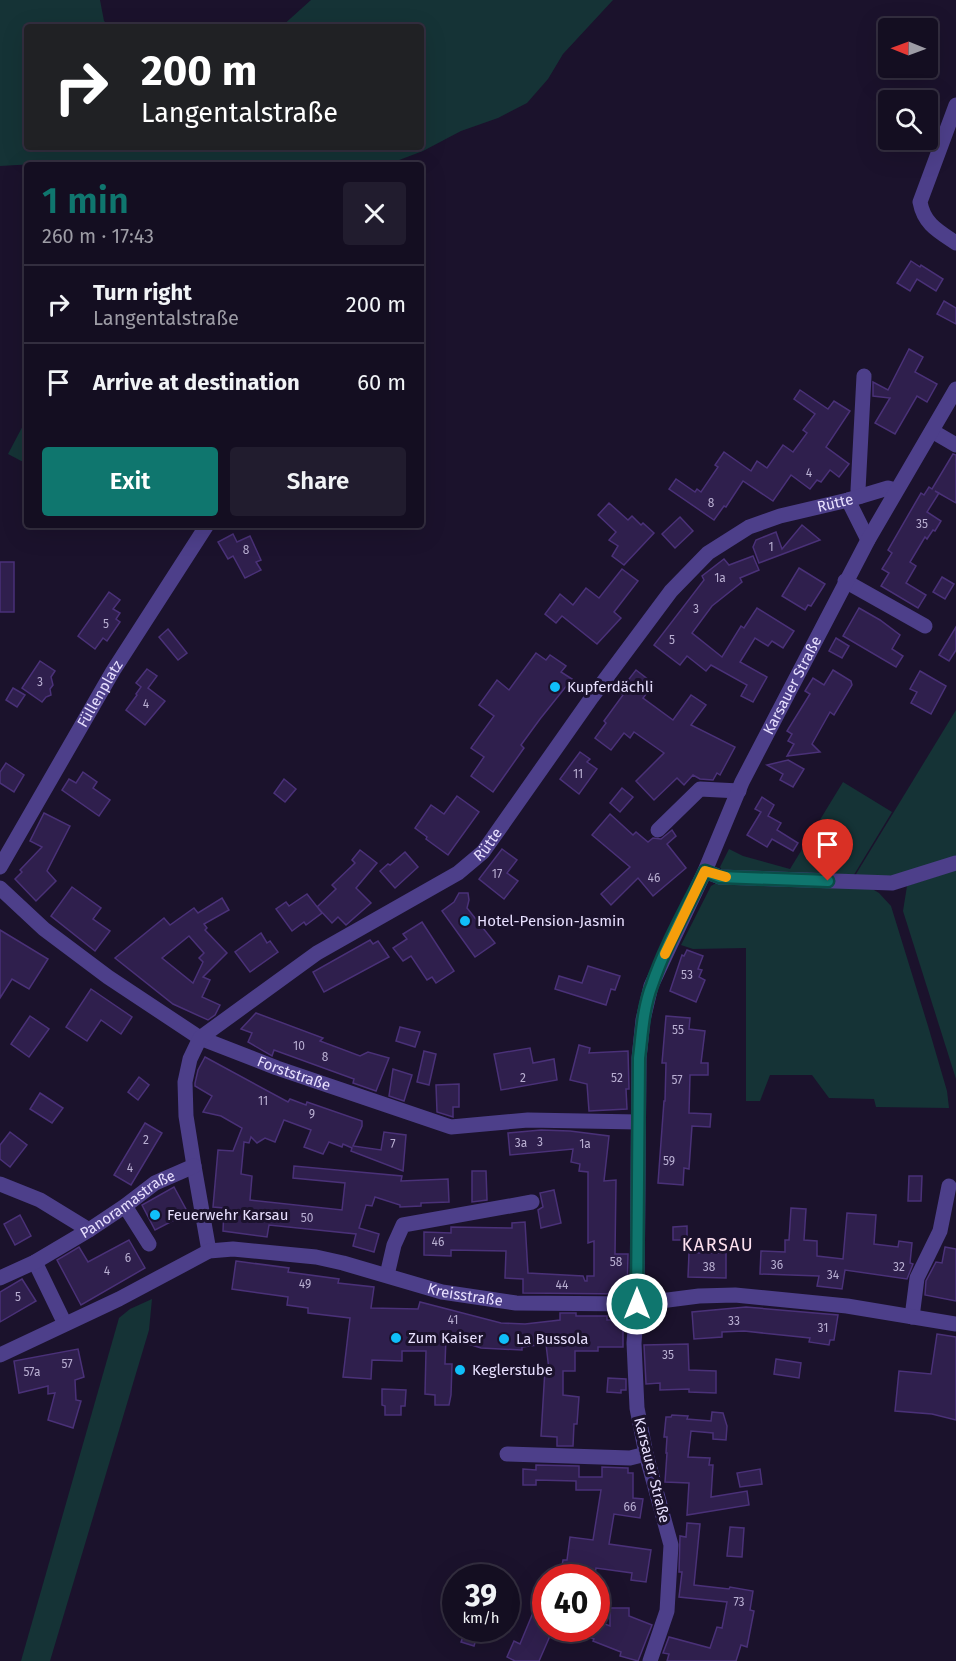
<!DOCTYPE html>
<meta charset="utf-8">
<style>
:root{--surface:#140e21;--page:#211c2e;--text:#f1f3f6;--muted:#9d9ca5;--line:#332e3f;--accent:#0f766e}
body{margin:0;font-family:"Fira Sans",sans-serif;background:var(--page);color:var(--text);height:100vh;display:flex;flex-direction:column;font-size:22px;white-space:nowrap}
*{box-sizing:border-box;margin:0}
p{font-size:20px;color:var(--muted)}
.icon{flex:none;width:33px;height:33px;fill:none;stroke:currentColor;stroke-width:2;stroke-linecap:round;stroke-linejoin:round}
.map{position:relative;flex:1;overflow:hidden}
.panel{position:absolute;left:24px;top:162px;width:400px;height:366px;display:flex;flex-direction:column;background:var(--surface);border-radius:6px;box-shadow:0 6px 24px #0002,0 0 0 2px var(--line)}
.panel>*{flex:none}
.hud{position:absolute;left:24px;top:24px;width:400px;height:126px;border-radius:6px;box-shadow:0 6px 24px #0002,0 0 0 2px var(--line);background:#202124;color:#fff;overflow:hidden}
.needle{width:39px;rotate:271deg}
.tools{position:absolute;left:878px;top:18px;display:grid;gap:12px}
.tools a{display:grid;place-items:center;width:60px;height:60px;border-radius:6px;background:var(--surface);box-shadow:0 6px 24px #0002,0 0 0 2px var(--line);font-size:30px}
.speed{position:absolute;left:442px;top:1564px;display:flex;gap:12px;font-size:30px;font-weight:700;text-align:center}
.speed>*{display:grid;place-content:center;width:78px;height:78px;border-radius:50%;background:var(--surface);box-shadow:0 6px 24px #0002,0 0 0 2px var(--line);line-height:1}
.speed small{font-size:15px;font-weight:400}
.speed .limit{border:9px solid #d22;background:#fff;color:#111}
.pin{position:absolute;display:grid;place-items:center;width:51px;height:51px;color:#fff;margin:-62px -26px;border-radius:50% 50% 50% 0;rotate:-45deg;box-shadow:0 0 6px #0007}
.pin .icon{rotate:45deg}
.me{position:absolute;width:66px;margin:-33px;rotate:0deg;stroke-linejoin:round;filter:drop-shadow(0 0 4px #0008)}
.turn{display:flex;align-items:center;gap:21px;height:126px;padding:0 18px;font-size:27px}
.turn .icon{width:78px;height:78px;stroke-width:2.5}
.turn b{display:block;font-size:42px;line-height:51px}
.round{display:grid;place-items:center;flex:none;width:63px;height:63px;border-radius:6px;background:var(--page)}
.overview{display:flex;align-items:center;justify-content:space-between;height:102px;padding:0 18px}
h1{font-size:36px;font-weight:600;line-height:45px;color:var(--accent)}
.cta{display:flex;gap:12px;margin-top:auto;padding:12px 18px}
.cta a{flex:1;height:69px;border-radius:6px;background:var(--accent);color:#fff;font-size:24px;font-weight:600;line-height:69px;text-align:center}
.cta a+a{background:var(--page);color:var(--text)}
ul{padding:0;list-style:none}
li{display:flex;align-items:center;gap:18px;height:78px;padding:0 18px;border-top:2px solid var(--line)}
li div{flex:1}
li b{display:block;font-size:22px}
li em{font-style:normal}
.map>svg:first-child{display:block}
</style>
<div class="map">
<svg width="956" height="1661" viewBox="0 0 956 1661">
<rect width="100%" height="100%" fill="#1b122c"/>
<g fill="#153336">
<polygon points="0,0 100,0 104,21 111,27 27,27 27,147 422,147 422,27 281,27 311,0 613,0 563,54 548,79 527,103 498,118 461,131 423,151 386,165 35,164 0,166"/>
<polygon points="27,418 27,464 8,454"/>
<polygon points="956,710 956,858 901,875 853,879"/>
<polygon points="843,782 892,812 852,878 723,872 720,867 729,849 743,856 790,869"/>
<polygon points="956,870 956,1079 903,911 907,886"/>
<polygon points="718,882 869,887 879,893 891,906 928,1026 947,1091 949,1108 876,1107 874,1099 829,1098 812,1075 770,1075 760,1101 746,1101 746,948 693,949 681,945 711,886"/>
<polygon points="152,1299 149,1330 50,1661 21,1661 119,1318 130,1309"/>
</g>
<g fill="#2f1f4d" stroke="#4a3178" stroke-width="1.5" fill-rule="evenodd">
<polygon points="911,261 920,267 921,265 943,279 936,291 917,279 910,291 897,283"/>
<polygon points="944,301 956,308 956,324 937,314"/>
<polygon points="909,349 923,357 915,372 937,384 927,402 917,396 895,434 875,423 890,398 873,396 873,382 888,390"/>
<polygon points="800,390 828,409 834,401 850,411 826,447 849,464 839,477 830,470 821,482 817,480 810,489 791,475 773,501 743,481 726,507 724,506 714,520 669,489 676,479 695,492 697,489 701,492 718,467 715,465 724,452 751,471 757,461 767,468 783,445 793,452 807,433 803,430 815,414 794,399"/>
<polygon points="953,454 956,455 956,503 935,491 939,493 927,512 941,521 935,531 933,530 927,539 925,537 910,562 916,566 906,583 926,595 918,608 881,586 889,573 882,569 892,553 888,550 921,493 924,495 929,487 932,489"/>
<polygon points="609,503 628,520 632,516 641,525 643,523 654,533 624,565 612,556 618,546 609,540 616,532 598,515"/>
<polygon points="680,517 693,531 675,548 662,534"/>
<polygon points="802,525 820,540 759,563 753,547 756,540 776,532 782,549"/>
<polygon points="233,534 237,542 250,536 261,560 256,562 261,570 245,578 233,556 228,559 218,542"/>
<polygon points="753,556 759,570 740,578 742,582 712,606 692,633 722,657 741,626 744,628 757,608 794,631 783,648 772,641 768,646 755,638 740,662 767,677 753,702 741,696 747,685 711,665 706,671 687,656 680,665 654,645 704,580 702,576 724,559 729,565"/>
<rect x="0" y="562" width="14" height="50"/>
<polygon points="799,568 825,584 811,606 808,605 805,610 782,596"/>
<polygon points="622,569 638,581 614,612 621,618 597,644 562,616 556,623 545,614 560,594 573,605 586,588 599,598"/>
<polygon points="942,577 954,584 945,599 933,592"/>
<polygon points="109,592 120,600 113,609 120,613 116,619 120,622 107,641 103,638 95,649 78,636"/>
<polygon points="859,608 880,620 900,635 892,649 903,656 896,667 843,636"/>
<polygon points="956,627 956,650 949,661 939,655"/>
<polygon points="168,629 187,653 178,660 159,637"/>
<polygon points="836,638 849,646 842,658 829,651"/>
<polygon points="536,653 546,660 550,655 566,666 561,672 572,679 540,719 521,745 524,748 493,792 471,776 484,757 471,748 494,716 479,705 497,680 509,690"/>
<polygon points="40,661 55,671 51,677 53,685 50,689 51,695 46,697 42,702 22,688"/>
<polygon points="147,669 157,676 148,688 165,701 145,725 126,710 137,695 136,694 141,687 136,683"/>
<polygon points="636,670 654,684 643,698 673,720 691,695 706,705 691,725 735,747 720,775 717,773 713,780 700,779 693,775 684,785 677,778 654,800 636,781 664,753 634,732 630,738 624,733 611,750 595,738 606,723 604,721 623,695 619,692"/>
<polygon points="833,670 851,681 852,685 834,715 830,712 812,744 820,752 787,756 794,744 788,741 792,734 787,731 810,694 805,691 813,678 824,685"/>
<polygon points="920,671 946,686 931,714 911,703 917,692 910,689"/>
<polygon points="13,688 25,695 17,707 6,700"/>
<polygon points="580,752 590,759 587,762 597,769 579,794 560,779"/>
<polygon points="788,760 804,769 793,787 780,780 783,774 767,765"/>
<polygon points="6,763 24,775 14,792 0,783 0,772"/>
<polygon points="83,772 97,782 93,788 110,800 99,816 62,790 69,779 76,783"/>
<polygon points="284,779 296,789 285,802 274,793"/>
<polygon points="622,788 633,797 620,812 610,803"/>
<polygon points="457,796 479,812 448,855 426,839 427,837 415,828 431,805 444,814"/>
<polygon points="762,797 774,805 768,816 781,823 777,830 798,843 793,851 772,839 767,847 747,835 761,812 755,809"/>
<polygon points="44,813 70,826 47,871 56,881 36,901 15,879 22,872 20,870 42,847 30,841"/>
<polygon points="610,814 633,835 636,832 648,842 653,838 661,839 672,830 676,836 667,844 686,868 653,896 638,878 611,905 601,894 630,867 592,835"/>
<polygon points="502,849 517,860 507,873 518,881 504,899 479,879"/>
<polygon points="360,850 377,863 356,888 371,903 346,925 338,917 332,923 317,907 336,889 332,885 355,863 352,860"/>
<polygon points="405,852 418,867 395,888 380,871 388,864 390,865"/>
<polygon points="72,887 101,908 93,919 110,931 95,951 51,916"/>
<polygon points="459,893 468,893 469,900 467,908 495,943 475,957 442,911 454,902"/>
<polygon points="307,894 322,913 306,925 304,922 292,931 276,909 286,902 289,906"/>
<path d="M222,898L229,910L204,924L207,928L205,930L227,953L203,977L210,980L202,997L220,1005L215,1015L208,1020L173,1004L115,958L164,918L170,925L194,908L198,913ZM189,936L204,953L199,958L203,962L193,983L162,958Z"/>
<polygon points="422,922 454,971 436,983 432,977 427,980 411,956 403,961 393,948 407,939 403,934"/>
<polygon points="0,930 48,959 29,989 12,979 0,998"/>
<polygon points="261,933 267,943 270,941 278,952 250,972 235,952"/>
<polygon points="370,940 373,944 378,941 389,957 324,992 313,972"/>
<polygon points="687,950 703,956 698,969 702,970 699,977 705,980 696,1002 670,991 682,955 684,956"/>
<polygon points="588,966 620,976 615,990 611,989 606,1005 555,989 559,976 582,983"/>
<polygon points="91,989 132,1017 121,1034 101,1020 87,1041 66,1027"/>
<polygon points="256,1013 323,1038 320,1041 360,1056 368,1052 389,1058 376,1091 353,1083 354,1079 274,1050 272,1056 248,1042 252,1033 241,1029"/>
<polygon points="30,1016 49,1029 29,1057 11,1044"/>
<polygon points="666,1016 690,1018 689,1029 705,1031 701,1063 708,1063 708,1075 690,1075 689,1113 711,1114 710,1127 692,1126 689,1169 684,1168 683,1185 658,1183 664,1101 665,1101 666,1063 662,1063"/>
<polygon points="400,1027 420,1032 415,1047 396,1041"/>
<polygon points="579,1045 590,1048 589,1053 628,1051 629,1089 626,1089 627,1109 589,1111 587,1084 570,1080"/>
<polygon points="530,1048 533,1063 554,1059 557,1080 501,1090 494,1054"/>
<polygon points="424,1051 436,1054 429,1085 417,1082"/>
<polygon points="205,1057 288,1102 290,1099 306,1105 307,1102 362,1121 362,1126 353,1146 381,1150 384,1132 406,1135 403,1171 351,1151 352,1148 343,1144 342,1147 329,1142 323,1154 304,1147 311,1130 284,1120 275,1142 265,1138 257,1143 251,1137 249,1143 244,1142 241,1174 252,1176 250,1200 342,1210 345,1183 293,1178 294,1166 402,1176 401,1181 448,1179 449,1202 421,1203 421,1206 400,1207 400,1205 375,1197 372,1206 366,1205 359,1228 379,1234 374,1252 353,1246 356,1234 269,1225 267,1237 223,1231 224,1208 213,1207 218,1150 233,1151 242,1128 221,1116 203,1112 212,1096 195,1086 195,1083 198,1070"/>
<polygon points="393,1069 412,1075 404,1101 389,1096"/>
<polygon points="139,1077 149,1085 138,1100 128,1092"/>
<polygon points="459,1084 459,1107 453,1107 453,1117 437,1112 436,1085"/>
<polygon points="40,1093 63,1108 52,1123 30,1109"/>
<polygon points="145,1123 162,1133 131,1185 114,1175"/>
<polygon points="541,1130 570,1131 609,1136 604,1181 616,1180 615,1254 628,1254 627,1294 523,1293 523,1279 505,1278 506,1251 451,1250 451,1256 424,1255 424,1232 451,1233 451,1227 512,1228 512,1223 525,1222 528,1273 583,1276 585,1281 587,1281 587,1276 594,1276 594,1241 588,1243 588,1172 579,1171 580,1164 571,1162 573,1149 510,1155 508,1133"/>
<polygon points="10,1132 27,1145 10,1167 0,1159 0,1145"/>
<polygon points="472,1171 486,1171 487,1200 472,1202"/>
<polygon points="909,1176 922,1176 921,1201 908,1201"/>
<polygon points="174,1187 188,1213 155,1230 142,1205"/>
<polygon points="554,1190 561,1223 541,1228 538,1210 543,1207 540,1193"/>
<polygon points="791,1208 806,1209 804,1240 817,1241 817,1256 843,1259 847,1213 876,1215 874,1244 898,1247 899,1241 912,1243 910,1263 913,1264 907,1279 845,1270 842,1289 817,1286 819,1276 760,1274 761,1251 785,1252 785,1240 789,1240"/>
<polygon points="20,1215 31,1236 15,1245 4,1224"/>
<polygon points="687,1226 687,1240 673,1240 673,1227"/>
<polygon points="129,1240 145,1268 81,1305 57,1260 79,1247 88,1262"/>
<polygon points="945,1247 956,1249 956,1301 925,1295 926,1281 936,1262 942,1263"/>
<polygon points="689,1253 726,1253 726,1278 688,1277"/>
<polygon points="236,1261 289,1268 288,1272 339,1279 338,1283 374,1287 371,1308 418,1309 420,1302 501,1323 525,1324 560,1320 560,1313 576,1313 576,1316 607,1316 607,1320 623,1320 623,1347 598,1347 598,1351 575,1351 575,1371 563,1371 563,1395 579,1397 577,1424 574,1424 573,1446 557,1446 557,1437 541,1436 545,1369 549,1370 546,1344 522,1347 522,1350 481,1348 446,1337 445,1364 452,1364 451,1395 449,1405 435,1405 435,1395 425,1394 426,1351 402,1351 402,1361 372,1360 371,1379 343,1377 350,1318 308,1313 308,1308 287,1305 288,1297 232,1289"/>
<polygon points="22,1279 36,1301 0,1322 0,1292"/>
<polygon points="746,1307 838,1315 834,1340 830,1340 829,1345 809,1342 810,1338 744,1331 722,1332 722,1337 694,1339 692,1312"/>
<polygon points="937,1334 956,1337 956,1420 932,1414 895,1411 899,1371 931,1374"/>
<polygon points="688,1344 689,1370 716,1371 716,1393 689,1392 689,1389 660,1390 660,1383 646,1384 644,1345"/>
<polygon points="78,1349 84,1377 75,1380 76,1400 81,1401 73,1428 48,1420 55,1393 48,1394 48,1386 19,1393 14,1361"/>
<polygon points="776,1359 801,1363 799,1378 774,1374"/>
<polygon points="608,1378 626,1379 626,1390 621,1390 621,1393 607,1392"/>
<polygon points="382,1389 406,1390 405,1406 401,1406 401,1415 385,1415 385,1406 382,1405"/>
<polygon points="712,1412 723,1413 727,1426 726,1440 713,1439 713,1433 691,1431 688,1457 710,1458 709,1465 713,1465 711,1497 747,1491 749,1505 687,1515 689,1483 665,1482 667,1453 666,1453 667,1437 664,1437 666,1417 671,1417 672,1415 688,1416 687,1419 711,1421"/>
<polygon points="536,1465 579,1466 579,1477 602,1477 602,1467 628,1468 628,1473 633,1473 633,1498 643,1499 640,1518 614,1514 609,1544 651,1550 646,1582 631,1580 632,1573 596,1568 594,1578 560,1578 563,1560 567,1560 570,1537 593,1540 601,1490 576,1490 576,1481 536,1480 536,1485 523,1485 523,1469 536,1470"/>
<polygon points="760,1469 762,1484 740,1487 737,1473"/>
<polygon points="687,1523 700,1524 694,1585 729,1589 730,1587 753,1591 750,1610 754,1611 747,1647 741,1645 736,1661 667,1661 669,1654 663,1653 669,1637 710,1648 717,1627 722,1628 727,1602 679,1597 682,1572 679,1572 680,1536 686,1537"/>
<polygon points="730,1527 744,1528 742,1557 727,1556"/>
<polygon points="535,1608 546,1613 546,1629 553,1629 539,1661 515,1661 507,1657 514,1641 520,1644"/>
<polygon points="610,1608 629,1608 629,1616 652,1625 638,1661 620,1656 621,1652 593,1641 594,1639 570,1630 597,1629 597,1621 610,1626"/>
<polygon points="466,1629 479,1629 474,1646 461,1642"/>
</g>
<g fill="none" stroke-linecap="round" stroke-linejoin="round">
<g stroke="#4d3f8a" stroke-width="15">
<path d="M956,105L920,202C924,224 938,231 956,243"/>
<polyline points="932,431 956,445"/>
<polyline points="861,496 858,490 864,376"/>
<polyline points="848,500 868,540"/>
<polyline points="845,581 925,626"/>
<polyline points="658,830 700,789 739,791"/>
<path id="s1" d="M0,867L113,671L207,525"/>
<polyline points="705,871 720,877 892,883 956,863"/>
<path id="s2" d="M0,888L44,929L108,977L200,1038L277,1068L451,1127L528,1120L638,1122"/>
<polyline points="0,1184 40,1200 89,1230"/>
<polyline points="125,1206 149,1244"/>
<path id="s3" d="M209,1251L194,1166L186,1116L185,1082L190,1059L200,1038L317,953L458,873L483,852L592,697L671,591L708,553L749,527L780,516L848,500L888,488L895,490"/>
<polyline points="35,1262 65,1324"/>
<polyline points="387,1275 394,1245 403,1225 532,1202"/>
<path id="s4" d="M0,1278L35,1262L89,1230L125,1206L155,1183L194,1166"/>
<polyline points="912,1317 917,1278 940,1231 949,1186"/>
<path id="s5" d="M0,1355L119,1299L209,1251L233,1249L316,1257L343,1263L442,1292L516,1303L637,1304L699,1296L735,1295L847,1306L956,1324"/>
<polyline points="507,1454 630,1458 646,1454"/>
<path id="s6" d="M650,1661L667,1611L671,1545L646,1454L637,1408L634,1343L637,1304L639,1058L643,1020L651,986L705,871L742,782L868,540L956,389"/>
</g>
</g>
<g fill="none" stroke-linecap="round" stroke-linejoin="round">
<defs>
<path id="route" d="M637,1304L639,1058C642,1034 643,1008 652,985C665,946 687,908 705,871L720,877L828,881"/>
</defs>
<use href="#route" stroke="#0a4d48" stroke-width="15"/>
<use href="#route" stroke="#0f766e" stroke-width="10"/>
<polyline stroke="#f59e0b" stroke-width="10" points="665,954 705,871 726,877"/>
</g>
<g fill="#10bff9" stroke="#1b122c" stroke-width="2">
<circle cx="555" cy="687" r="6"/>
<circle cx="465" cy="921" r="6"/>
<circle cx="155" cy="1215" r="6"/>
<circle cx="396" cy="1338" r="6"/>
<circle cx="504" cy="1339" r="6"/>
<circle cx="460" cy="1370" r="6"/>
</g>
<g text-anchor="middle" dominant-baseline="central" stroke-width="6" stroke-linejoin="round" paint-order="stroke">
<g font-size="12" fill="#b9afd2">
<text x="809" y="473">4</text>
<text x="711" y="503">8</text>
<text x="922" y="524">35</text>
<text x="771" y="547">1</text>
<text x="246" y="550">8</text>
<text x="720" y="578">1a</text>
<text x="696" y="609">3</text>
<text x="106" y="624">5</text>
<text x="672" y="640">5</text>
<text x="40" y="682">3</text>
<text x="146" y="704">4</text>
<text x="578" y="774">11</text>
<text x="497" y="874">17</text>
<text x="654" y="878">46</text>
<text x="687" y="975">53</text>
<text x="678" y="1030">55</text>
<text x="299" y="1046">10</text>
<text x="325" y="1057">8</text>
<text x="523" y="1078">2</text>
<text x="617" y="1078">52</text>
<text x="677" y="1080">57</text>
<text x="263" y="1101">11</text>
<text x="312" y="1114">9</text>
<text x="146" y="1140">2</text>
<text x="540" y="1142">3</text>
<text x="521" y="1143">3a</text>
<text x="393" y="1144">7</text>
<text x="585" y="1144">1a</text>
<text x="669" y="1161">59</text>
<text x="130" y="1168">4</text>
<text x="307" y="1218">50</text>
<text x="438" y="1242">46</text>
<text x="128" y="1258">6</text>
<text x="616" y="1262">58</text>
<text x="777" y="1265">36</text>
<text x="709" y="1267">38</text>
<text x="899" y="1267">32</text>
<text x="107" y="1271">4</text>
<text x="833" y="1275">34</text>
<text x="305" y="1284">49</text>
<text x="562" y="1285">44</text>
<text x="18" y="1297">5</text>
<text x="453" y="1320">41</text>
<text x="734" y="1321">33</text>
<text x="823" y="1328">31</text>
<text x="668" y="1355">35</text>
<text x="67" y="1364">57</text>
<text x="32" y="1372">57a</text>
<text x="630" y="1507">66</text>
<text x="739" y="1602">73</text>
</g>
<g font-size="15" fill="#e7dffe" stroke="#1b122c">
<text stroke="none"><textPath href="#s3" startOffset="1070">Rütte</textPath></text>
<text stroke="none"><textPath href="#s6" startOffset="1016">Karsauer Straße</textPath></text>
<text stroke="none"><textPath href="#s1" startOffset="200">Füllenplatz</textPath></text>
<text stroke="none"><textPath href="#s3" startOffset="566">Rütte</textPath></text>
<text stroke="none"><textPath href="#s2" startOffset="351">Forststraße</textPath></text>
<text stroke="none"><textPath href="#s4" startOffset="148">Panoramastraße</textPath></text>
<text stroke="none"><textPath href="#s5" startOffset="495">Kreisstraße</textPath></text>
<text transform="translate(652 1470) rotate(76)">Karsauer Straße</text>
</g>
<g font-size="15" fill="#e7dffe" stroke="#1b122c" text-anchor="start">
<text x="567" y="687">Kupferdächli</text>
<text x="477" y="921">Hotel-Pension-Jasmin</text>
<text x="167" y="1215">Feuerwehr Karsau</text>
<text x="408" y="1338">Zum Kaiser</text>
<text x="516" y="1339">La Bussola</text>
<text x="472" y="1370">Keglerstube</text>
</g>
<g font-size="18" letter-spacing="1.5" fill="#fee1ef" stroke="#1b122c">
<text x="718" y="1245">KARSAU</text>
</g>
</g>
</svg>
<div class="tools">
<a><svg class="needle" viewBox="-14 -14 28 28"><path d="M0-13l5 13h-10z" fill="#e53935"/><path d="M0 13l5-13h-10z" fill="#9d9ca5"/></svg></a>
<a><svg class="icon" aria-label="search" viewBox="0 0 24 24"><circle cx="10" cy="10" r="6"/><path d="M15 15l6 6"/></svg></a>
</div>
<div class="speed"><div>39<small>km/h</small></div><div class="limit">40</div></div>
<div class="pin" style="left:828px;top:881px;background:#d93025"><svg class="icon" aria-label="arrive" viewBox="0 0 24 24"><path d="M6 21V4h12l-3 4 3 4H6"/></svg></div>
<svg class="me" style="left:637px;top:1304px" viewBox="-20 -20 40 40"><circle r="17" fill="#0f766e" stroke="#fff" stroke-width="3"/><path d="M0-11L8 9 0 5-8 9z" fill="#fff"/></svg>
<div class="hud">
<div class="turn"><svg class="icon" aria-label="right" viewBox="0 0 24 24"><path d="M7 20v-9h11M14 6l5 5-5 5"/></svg><div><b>200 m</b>Langentalstraße</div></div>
</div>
<section class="panel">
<div class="overview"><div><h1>1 min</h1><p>260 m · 17:43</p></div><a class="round"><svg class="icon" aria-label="close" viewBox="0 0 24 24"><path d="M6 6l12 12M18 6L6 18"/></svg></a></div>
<ul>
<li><svg class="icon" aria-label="right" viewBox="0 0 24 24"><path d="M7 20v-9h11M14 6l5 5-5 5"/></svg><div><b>Turn right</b><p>Langentalstraße</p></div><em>200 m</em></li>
<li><svg class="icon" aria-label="arrive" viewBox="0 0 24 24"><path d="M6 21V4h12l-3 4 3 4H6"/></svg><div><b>Arrive at destination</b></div><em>60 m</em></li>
</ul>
<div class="cta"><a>Exit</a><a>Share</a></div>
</section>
</div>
